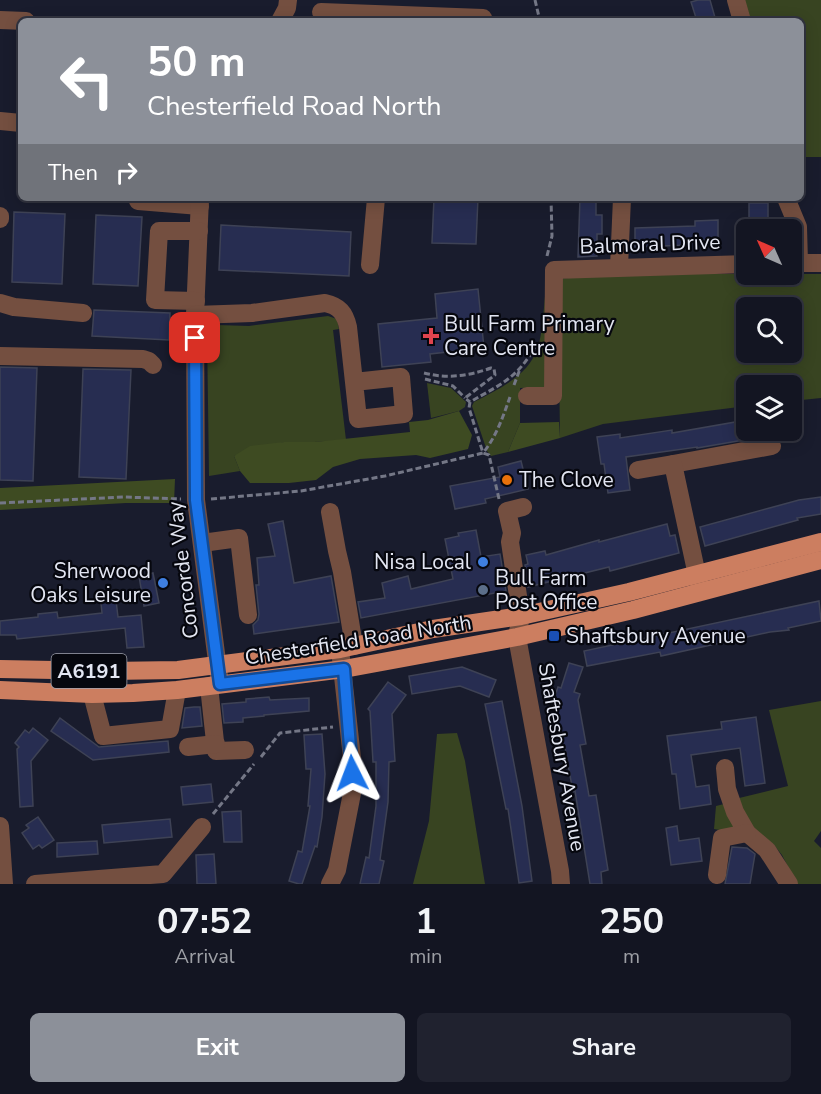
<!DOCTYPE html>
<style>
:root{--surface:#131522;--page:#20222f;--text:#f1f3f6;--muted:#9d9fa5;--line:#323440;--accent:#8c9099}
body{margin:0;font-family:"Nunito Sans",sans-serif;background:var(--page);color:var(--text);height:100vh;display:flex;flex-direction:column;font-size:22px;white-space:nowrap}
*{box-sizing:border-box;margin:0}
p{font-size:20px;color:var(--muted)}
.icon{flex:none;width:33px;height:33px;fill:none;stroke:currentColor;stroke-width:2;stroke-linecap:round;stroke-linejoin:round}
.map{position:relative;height:884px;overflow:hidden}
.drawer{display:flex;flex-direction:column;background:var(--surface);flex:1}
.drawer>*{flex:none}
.hud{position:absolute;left:18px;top:18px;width:786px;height:183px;border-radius:9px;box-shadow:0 3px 15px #0003,0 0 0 2px var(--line);background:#8c9099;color:#fff;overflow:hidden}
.needle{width:39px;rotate:315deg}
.buttons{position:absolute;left:736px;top:219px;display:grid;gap:12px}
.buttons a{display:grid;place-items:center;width:66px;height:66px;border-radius:9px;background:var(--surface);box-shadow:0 3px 15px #0003,0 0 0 2px var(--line);font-size:30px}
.pin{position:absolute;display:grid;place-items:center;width:51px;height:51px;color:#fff;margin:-26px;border-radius:12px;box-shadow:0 3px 9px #0006}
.me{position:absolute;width:66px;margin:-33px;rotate:357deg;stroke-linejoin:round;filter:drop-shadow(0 0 4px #0008)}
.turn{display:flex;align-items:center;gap:21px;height:126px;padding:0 30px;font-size:27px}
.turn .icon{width:78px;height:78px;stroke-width:2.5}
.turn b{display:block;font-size:42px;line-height:51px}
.then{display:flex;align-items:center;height:57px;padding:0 30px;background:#0003;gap:12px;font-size:22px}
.eta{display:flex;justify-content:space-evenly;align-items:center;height:102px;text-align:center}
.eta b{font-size:36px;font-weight:700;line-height:42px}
.primary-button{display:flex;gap:12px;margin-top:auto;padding:12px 30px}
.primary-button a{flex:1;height:69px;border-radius:9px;background:var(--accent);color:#fff;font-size:24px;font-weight:700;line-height:69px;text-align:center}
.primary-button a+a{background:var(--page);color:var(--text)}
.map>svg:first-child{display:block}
</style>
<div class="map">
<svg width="821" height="884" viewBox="0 0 821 884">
<rect width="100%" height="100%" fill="#191c2d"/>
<g fill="#384421" fill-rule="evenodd">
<polygon points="744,0 821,0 821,157 801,157 801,21 749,21"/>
<path d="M611,274H821V398L792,401V386H747V406L603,424L560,438L558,279ZM747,308H792V352H747Z"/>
<path d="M546,286L549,387L520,388V423L508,452L491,456L487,451L472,406L474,402C498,389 529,376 538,347C543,332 544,303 546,286Z"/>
<polygon points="328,316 337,319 339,329 333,330 346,440 315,442 284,442 234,456 240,471 209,476 207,332 217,325 249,326"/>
<polygon points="427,383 451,388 466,402 465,407 459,411 431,418"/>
<polygon points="821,701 821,831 814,841 821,848 821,884 797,884 782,855 774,845 746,822 735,799 788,786 769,710"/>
<polygon points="457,733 465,761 485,884 413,884 429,821 437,734"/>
<polygon points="728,803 736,833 714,829 716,806"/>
</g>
<g fill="#3e4b22">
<polygon points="459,411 472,435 468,449 430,458 416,455 360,459 333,467 316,480 289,483 250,483 240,471 234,456 250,446 284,442 315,442 410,432 409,422 428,420"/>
<polygon points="559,422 560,438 508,452 520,423"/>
<polygon points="175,479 174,503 126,503 0,510 0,488"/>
</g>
<g fill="#272d51" stroke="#3e4255" stroke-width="1.5">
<polygon points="698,0 710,0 716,21 697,21 691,2"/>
<polygon points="434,198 478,198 476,244 432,243"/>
<polygon points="580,198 596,198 596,215 602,215 602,234 597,234 597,256 578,257"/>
<rect x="749" y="203" width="19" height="19"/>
<polygon points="14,212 65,214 62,284 12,282"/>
<polygon points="96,215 142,217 138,286 93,284"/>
<polygon points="718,220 718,239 688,241 688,245 635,247 635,228 695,226 695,221"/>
<polygon points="221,225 351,232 349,276 219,270"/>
<polygon points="478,289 484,348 430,354 431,362 382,367 378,324 437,318 435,294"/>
<polygon points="94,310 170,313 169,340 92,336"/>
<polygon points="0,367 37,368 33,481 0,480"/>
<polygon points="83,369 131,370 126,479 79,477"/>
<polygon points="747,420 747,430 772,430 773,435 697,448 697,447 626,457 630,490 608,493 604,464 601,464 597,437 620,434 620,438 672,430 672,433"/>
<polygon points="521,461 528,489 485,499 486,503 455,509 450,486 500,477 498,467"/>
<polygon points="821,497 821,514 797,518 798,520 705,546 700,527 799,500"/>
<polygon points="283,521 294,583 331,576 339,622 254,634 253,625 258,620 259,614 256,585 259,585 257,558 275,556 268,524"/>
<polygon points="667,524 670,536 675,535 679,553 610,571 609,567 528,587 525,565 528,564 526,555 545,551 546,555 599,540 599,542"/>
<polygon points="476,530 481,557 500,554 506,591 361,618 358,602 385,598 382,583 408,576 411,589 453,579 445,539 459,536 458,533"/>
<polygon points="153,573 159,603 144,606 139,576"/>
<polygon points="115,592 118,617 141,615 144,647 127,648 125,628 17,639 16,635 0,635 0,621 38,617 38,614 57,612 58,618 102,613 100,594"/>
<polygon points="819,601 821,621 788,628 789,630 770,632 661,656 660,652 587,666 584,651"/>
<polygon points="569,663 583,667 574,692 580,694 578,700 586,744 580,745 589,796 596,795 608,870 601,872 602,884 590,884 575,791 573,792 565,748 563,748 554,699 558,687 561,688"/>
<polygon points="462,667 496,680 489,697 460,686 412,694 409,676"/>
<polygon points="388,682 406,695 392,714 395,761 389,762 388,802 380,860 384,861 379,884 360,884 366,857 369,858 376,806 376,762 373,762 370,711 368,709"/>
<polygon points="269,697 270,700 309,698 309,711 264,715 264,716 243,718 243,722 224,723 222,704 246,702 246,699"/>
<polygon points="502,701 522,806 532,881 519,883 508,809 506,809 485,704"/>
<polygon points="194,707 200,707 202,726 182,728 185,708"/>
<polygon points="756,717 765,783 745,786 740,748 691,755 696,787 709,785 711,804 680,809 676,774 672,774 667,736 722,729 721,722"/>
<polygon points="60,718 99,747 168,741 169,752 93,760 51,731"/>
<polygon points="33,728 48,740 31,761 33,806 20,807 17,749 19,747 15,743 25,730 29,733"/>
<polygon points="322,734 325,774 322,817 317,847 315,846 302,884 299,884 289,881 298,851 302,852 310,806 308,806 311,769 306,769 304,735"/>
<polygon points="211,784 213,802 183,805 181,787"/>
<polygon points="241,811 242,842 224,842 222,812"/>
<polygon points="38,817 54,840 42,848 39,845 33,849 22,833 29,828 26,825"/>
<polygon points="170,819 172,837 104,843 102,825"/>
<polygon points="677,826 679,841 699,838 702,861 671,865 666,828"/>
<polygon points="97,841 98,854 57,857 57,843"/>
<polygon points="732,847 747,848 755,854 750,884 725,884"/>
<polygon points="214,854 216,884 197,884 196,855"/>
</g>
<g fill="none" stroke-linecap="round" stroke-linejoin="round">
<g stroke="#747786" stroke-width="3" stroke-dasharray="6 3" stroke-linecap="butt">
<polyline points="535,0 540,21"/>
<polyline points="547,256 552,236 551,198"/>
<path d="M424,373C448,379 468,376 491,368L494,369L495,375L465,398L470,402"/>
<polyline points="425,379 453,386 465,398"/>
<polyline points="514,385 520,369"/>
<path d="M211,499L301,491L385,476L483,453C496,437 503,417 510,397"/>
<path d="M499,499L489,455L483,453L469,408L470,402C501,384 518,378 536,345"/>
<polyline points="0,503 124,497 181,499"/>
<polyline points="261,757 280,733 333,727"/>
<polyline points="213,814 254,764"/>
</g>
<g stroke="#744f40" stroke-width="18">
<polyline points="736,0 742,21"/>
<polyline points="321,12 483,18 483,21"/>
<polyline points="0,20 26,21"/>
<polyline points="280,21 287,8 288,0"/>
<polyline points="0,121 21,123"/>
<polyline points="138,198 138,201 200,206"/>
<polyline points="200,198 195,315 196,500 220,684"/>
<polyline points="786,198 798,227 799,263"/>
<polyline points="0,219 0,216"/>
<polyline points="792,263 821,263"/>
<polyline points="370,265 376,198"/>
<polyline points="619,267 622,198"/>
<polyline points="196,301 155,300 159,231 199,231"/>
<polyline points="0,303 14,307 83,313"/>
<path d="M195,315L252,313L325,303C339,306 345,313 348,327L358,419L404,414L401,377L354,382"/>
<polyline points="0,356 143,359 149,361 153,365"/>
<polyline points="527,396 553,396 554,270 747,264"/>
<polyline points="673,464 772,446"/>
<polyline points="638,470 673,464 700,589"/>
<polyline points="523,507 507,511 512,533 510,542 521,616 517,637 560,871 561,884"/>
<polyline points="330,512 337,551 342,572 354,646"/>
<polyline points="202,543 239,538 248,615"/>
<polyline points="209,686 216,751 245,750"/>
<polyline points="92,694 103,736 170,729 177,690"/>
<polyline points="188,747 216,744"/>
<polyline points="725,768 727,789 735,812 747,833 767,850 789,884"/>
<polyline points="0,826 4,884"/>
<polyline points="717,875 722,838 747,833"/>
<polyline points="35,884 163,874 202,827"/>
<polyline points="330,884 337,870 353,788 352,758 340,649"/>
</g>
<g stroke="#cc7e60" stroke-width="18">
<polyline points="0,669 108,671 178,670 340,649 433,629 521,616 629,592 821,542"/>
<polyline points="0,690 92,694 133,693 177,690 344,669 517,637 633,610 821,560"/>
</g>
</g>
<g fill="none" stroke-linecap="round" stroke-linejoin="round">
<defs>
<polyline id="route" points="195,338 196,500 220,684 344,669 352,773"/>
</defs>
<use href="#route" stroke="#114b97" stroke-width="15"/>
<use href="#route" stroke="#1a73e8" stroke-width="10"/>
</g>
<path fill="#e0444e" stroke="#06070e" stroke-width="2" d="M428 327h6v6h6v6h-6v6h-6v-6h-6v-6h6z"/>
<circle fill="#e8710a" stroke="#06070e" stroke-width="2" cx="507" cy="480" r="6"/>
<g fill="#3f7fe0" stroke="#06070e" stroke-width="2">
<circle cx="483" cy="562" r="6"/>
<circle cx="163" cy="583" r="6"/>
</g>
<circle fill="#5c6f8a" stroke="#06070e" stroke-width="2" cx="483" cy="590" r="6"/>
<rect fill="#1a4fb4" stroke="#06070e" stroke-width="2" x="548" y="630" width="12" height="12" rx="3"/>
<g text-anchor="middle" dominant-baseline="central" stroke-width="4.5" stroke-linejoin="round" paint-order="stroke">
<rect fill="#06070e" stroke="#a1a3ae" stroke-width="1.5" x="51.5" y="654" width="75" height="34" rx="4.5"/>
<g font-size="20" font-weight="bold" fill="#e3e6f2">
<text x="89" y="671">A6191</text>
</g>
<g font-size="21" fill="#e3e6f2" stroke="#06070e">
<text transform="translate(650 244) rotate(-2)">Balmoral Drive</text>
<text transform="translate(183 570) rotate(-97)">Concorde Way</text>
<text transform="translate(358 640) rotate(-9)">Chesterfield Road North</text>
<text transform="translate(562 757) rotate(80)">Shaftesbury Avenue</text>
</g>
<g font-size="21" fill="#e3e6f2" stroke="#06070e" text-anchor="start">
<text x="444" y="324">Bull Farm Primary<tspan x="444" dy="24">Care Centre</tspan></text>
<text x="519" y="480">The Clove</text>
<text x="471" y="562" text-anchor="end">Nisa Local</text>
<text x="151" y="571" text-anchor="end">Sherwood<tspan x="151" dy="24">Oaks Leisure</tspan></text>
<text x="495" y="578">Bull Farm<tspan x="495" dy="24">Post Office</tspan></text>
<text x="566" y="636">Shaftsbury Avenue</text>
</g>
</g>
</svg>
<div class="buttons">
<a><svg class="needle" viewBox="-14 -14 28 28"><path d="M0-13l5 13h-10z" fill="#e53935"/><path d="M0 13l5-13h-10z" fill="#9d9fa5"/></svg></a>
<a><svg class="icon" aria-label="search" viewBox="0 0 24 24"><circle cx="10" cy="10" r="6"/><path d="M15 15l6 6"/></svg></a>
<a><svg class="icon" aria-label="layers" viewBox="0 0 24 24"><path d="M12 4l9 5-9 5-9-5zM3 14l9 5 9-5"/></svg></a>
</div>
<div class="pin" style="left:195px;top:338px;background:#d93025"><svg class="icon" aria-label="arrive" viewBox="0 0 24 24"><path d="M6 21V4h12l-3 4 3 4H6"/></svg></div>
<svg class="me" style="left:352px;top:773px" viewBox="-20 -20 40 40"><path d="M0-17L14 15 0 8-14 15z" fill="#1a73e8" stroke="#fff" stroke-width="4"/></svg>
<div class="hud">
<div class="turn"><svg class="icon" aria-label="left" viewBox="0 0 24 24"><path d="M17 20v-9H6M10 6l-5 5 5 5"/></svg><div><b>50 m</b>Chesterfield Road North</div></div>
<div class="then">Then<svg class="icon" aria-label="right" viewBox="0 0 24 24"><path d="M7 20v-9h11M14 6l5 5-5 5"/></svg></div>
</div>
</div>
<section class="drawer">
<div class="eta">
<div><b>07:52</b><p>Arrival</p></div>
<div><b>1</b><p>min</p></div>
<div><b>250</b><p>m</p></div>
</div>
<div class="primary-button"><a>Exit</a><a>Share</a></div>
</section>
